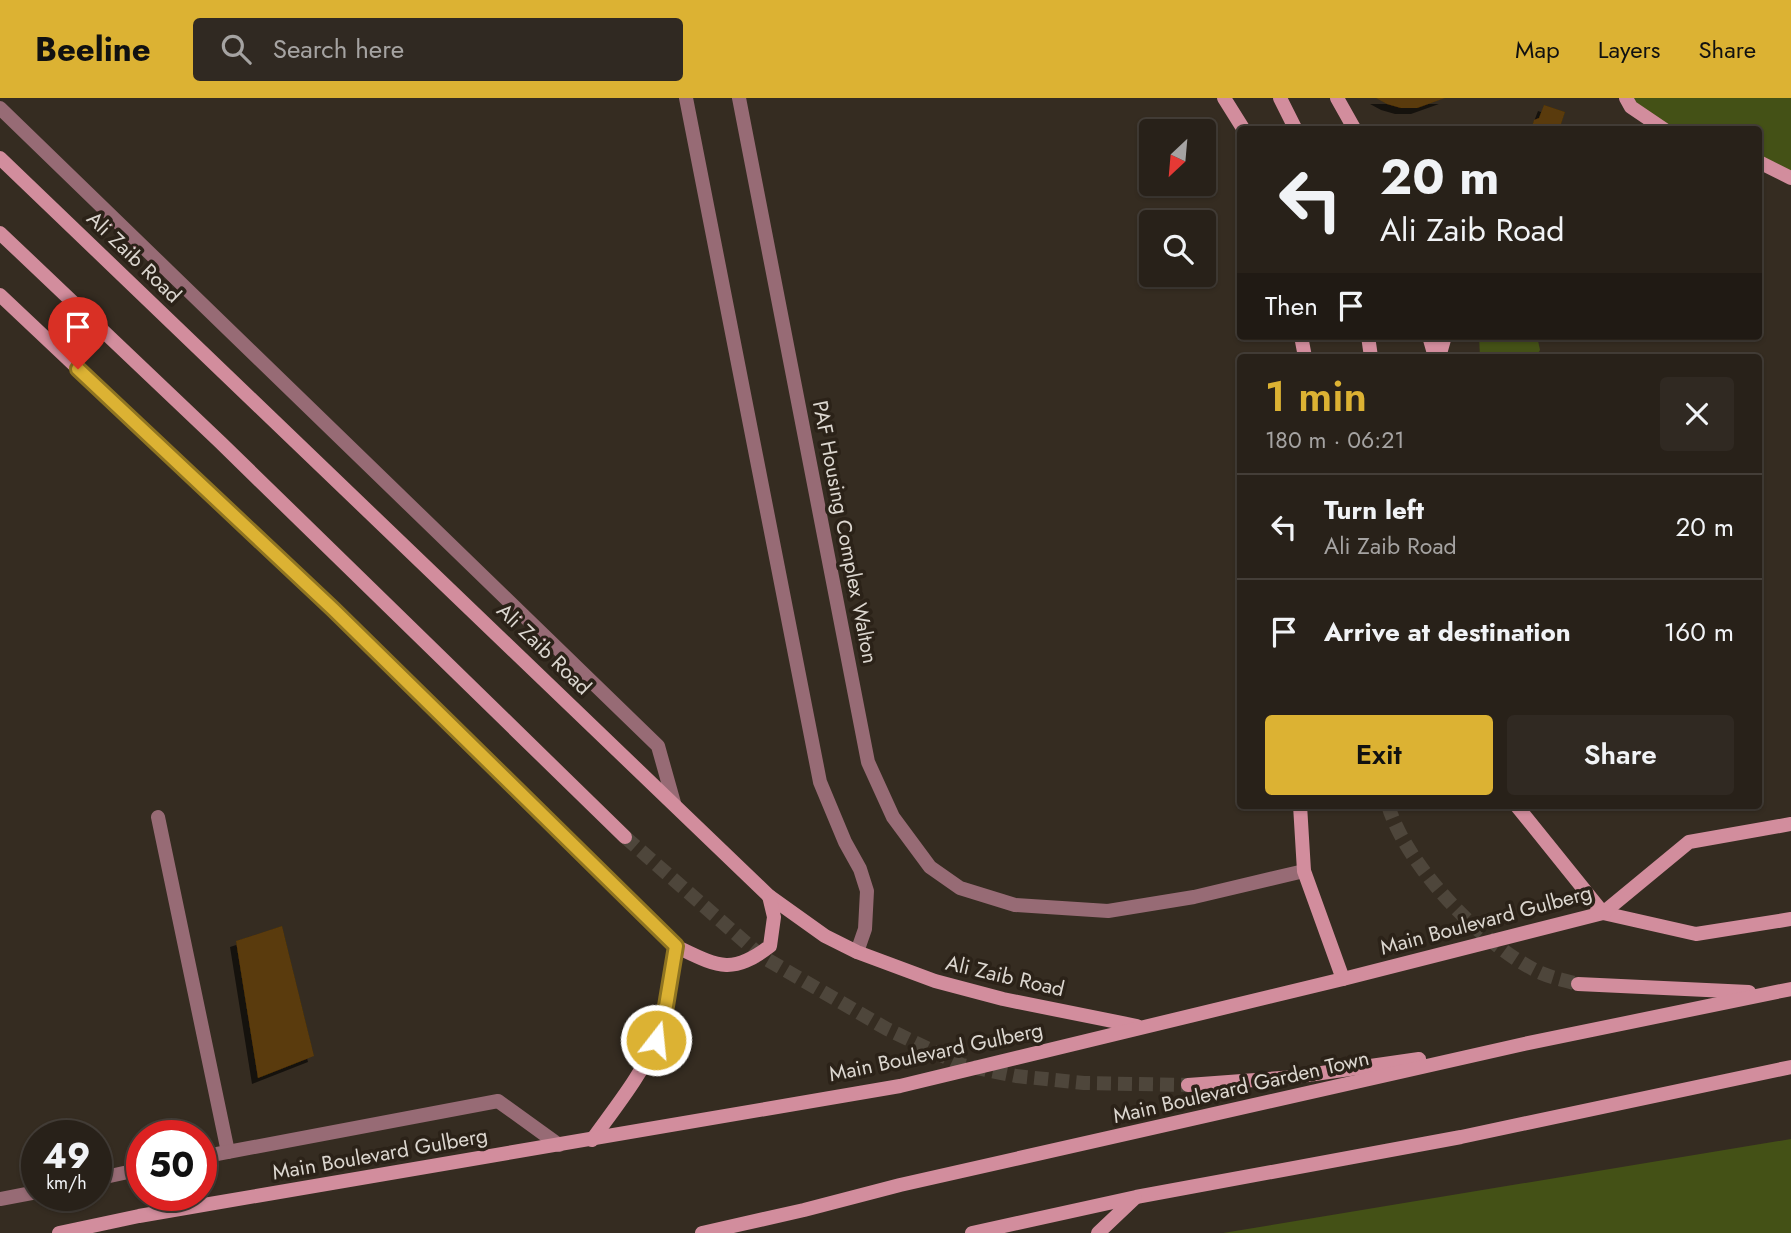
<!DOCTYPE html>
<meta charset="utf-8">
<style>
:root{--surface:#282119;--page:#302922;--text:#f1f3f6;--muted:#a5a3a2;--line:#443e38;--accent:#dcb233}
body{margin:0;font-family:Jost,sans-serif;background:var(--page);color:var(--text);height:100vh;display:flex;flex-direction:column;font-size:26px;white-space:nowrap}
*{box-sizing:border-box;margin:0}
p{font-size:23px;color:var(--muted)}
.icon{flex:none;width:38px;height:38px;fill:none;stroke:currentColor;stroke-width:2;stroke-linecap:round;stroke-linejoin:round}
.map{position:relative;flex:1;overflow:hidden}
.side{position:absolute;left:1237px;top:256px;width:525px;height:455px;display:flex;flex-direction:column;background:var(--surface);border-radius:7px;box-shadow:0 2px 5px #0004,0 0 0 2px var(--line)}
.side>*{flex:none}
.banner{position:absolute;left:1237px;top:28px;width:525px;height:214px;border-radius:7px;box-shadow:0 2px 5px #0004,0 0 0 2px var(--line);background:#282119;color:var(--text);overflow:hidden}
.needle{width:46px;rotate:206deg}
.buttons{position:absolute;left:1139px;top:21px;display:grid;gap:14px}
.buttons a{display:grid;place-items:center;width:77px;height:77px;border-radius:7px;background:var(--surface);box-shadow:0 2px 5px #0004,0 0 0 2px var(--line);font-size:35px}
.speed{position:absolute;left:21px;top:1022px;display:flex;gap:14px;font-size:35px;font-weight:700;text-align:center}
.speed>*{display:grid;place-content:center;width:91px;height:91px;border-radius:50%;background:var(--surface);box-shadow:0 2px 5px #0004,0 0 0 2px var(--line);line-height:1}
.speed small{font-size:18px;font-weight:400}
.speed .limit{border:10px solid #d22;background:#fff;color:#111}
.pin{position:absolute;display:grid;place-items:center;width:60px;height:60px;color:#fff;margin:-72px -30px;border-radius:50% 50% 50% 0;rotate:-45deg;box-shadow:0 0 7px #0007}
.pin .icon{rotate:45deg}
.me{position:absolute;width:77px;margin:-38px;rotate:16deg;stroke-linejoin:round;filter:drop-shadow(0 0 5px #0008)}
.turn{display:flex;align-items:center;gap:24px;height:147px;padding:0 28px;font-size:32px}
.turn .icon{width:91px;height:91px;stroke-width:2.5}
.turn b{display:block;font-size:49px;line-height:60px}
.then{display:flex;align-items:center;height:66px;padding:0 28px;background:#0003;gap:14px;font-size:26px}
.round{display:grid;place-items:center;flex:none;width:74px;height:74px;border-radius:7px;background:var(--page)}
.summary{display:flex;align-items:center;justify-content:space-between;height:119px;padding:0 28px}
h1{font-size:42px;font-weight:600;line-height:52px;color:var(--accent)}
.action{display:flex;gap:14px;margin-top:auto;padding:14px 28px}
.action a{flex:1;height:80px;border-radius:7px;background:var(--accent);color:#111;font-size:28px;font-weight:600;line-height:80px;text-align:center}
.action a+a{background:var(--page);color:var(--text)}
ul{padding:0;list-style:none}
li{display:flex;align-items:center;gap:21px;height:105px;padding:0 28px;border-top:2px solid var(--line)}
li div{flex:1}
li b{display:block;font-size:26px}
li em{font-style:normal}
header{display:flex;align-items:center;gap:42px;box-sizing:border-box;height:98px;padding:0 35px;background:var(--accent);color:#111}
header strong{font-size:33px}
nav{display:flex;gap:38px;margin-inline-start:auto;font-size:24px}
.search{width:490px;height:63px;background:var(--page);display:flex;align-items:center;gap:18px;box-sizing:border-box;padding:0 24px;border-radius:7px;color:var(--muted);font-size:26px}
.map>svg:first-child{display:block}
</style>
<header>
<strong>Beeline</strong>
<div class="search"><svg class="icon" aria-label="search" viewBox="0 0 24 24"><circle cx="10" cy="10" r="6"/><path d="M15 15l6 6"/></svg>Search here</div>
<nav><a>Map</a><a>Layers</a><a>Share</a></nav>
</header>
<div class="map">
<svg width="1791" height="1135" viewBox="0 0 1791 1135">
<defs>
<filter id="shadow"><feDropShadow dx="-6" dy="6" stdDeviation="0" flood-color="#0009"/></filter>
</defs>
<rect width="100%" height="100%" fill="#352c21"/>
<g fill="#445116">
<polygon points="1627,0 1791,0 1791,80 1759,64 1759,32 1665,31"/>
<polygon points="1479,238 1537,238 1540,252 1536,259 1480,259"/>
<polygon points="1791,1041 1791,1135 1223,1135"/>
</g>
<g fill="#5a3a08" filter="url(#shadow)">
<polygon points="1376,0 1445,0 1417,10 1401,10 1387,6"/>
<polygon points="1544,7 1565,14 1559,32 1531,32 1534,22 1539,20"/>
<polygon points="282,828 314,958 258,980 236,843"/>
</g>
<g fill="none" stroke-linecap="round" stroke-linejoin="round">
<g stroke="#4e463b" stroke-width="14" stroke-dasharray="14 7" stroke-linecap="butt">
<path d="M1388,707C1406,768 1484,849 1541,875C1553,880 1566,883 1578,886"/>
<polyline points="625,739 761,858 887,931 962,967 1016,978 1084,985 1188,987"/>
</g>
<polyline stroke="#976b75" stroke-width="14" points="158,719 228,1054"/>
<g stroke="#976b75" stroke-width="14">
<polyline points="686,0 820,684 845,744 860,771 867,793 865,831 857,854"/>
<polyline points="739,0 868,664 893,719 930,769 960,790 1015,807 1108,813 1194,799 1304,773"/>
<polyline points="0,10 658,648 674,705"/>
<polyline points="201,1059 498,1003 559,1047"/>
<polyline points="96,1081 142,1071"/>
<polyline points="0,1101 37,1094"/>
</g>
<g stroke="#d28d9d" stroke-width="14">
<polyline points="1224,0 1244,32"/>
<polyline points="1280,0 1296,32"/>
<polyline points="1337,0 1355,32"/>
<polyline points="1626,0 1631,9 1665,32"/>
<polyline points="0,60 769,798 825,838 857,854 935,883 1003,901 1137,928"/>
<polyline points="1759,64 1791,80"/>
<polyline points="0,135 220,344 625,739"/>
<path d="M0,197L333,511L675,848C670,879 668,914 656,943C641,978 614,1011 592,1042"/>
<polyline points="1301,238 1305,259"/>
<polyline points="1368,238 1371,259"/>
<polyline points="1429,238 1435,259"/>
<polyline points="1439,259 1445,238"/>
<polyline points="1300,707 1304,773 1343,881"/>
<polyline points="1516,707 1603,815 1696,836 1791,821"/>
<path d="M675,848C717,868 731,878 770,848L774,819L769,798"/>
<polyline points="1578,886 1749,894"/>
<polyline points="1188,987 1294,979 1419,961"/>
<polyline points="59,1135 139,1118 900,988 1343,881 1603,815 1689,744 1791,726"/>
<polyline points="702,1135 804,1112 900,1087 1524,946 1791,891"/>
<polyline points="972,1135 1136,1099 1461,1039 1791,969"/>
<polyline points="1098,1135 1135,1100"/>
</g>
</g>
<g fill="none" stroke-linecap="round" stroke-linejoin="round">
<defs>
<polyline id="route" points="78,271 333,511 676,848 666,908 656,942"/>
</defs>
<use href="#route" stroke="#8f7421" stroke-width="18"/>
<use href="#route" stroke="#dcb233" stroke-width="12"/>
</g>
<g text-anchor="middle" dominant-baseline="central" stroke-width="7" stroke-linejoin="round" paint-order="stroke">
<g font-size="21" fill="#dcd7d0" stroke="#2b2218">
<text transform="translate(134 159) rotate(44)">Ali Zaib Road</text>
<text transform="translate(845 434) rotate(79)">PAF Housing Complex Walton</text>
<text transform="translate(544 551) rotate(44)">Ali Zaib Road</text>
<text transform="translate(1486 822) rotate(-15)">Main Boulevard Gulberg</text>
<text transform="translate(1005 878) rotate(13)">Ali Zaib Road</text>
<text transform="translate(936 954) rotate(-12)">Main Boulevard Gulberg</text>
<text transform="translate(1241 989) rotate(-13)">Main Boulevard Garden Town</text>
<text transform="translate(380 1056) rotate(-10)">Main Boulevard Gulberg</text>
</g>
</g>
</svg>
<div class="buttons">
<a><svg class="needle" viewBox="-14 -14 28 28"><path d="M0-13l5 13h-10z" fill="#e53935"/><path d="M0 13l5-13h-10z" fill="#a5a3a2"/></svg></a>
<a><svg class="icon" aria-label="search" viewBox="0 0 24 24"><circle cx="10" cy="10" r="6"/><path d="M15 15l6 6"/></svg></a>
</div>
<div class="speed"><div>49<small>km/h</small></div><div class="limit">50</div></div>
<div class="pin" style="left:78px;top:271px;background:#d93025"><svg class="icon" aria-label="arrive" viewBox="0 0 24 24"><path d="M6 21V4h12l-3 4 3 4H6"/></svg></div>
<svg class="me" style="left:656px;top:942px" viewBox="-20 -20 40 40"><circle r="17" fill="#dcb233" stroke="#fff" stroke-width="3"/><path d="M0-11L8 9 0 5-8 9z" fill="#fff"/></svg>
<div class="banner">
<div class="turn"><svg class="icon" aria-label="left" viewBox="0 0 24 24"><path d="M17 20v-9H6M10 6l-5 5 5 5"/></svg><div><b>20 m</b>Ali Zaib Road</div></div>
<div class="then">Then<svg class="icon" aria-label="arrive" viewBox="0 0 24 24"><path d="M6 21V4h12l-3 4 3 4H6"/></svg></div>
</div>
<section class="side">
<div class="summary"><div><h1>1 min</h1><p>180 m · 06:21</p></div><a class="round"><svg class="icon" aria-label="close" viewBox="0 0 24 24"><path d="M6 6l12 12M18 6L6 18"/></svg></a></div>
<ul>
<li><svg class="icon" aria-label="left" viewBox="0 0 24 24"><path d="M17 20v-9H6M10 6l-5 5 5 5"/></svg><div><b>Turn left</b><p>Ali Zaib Road</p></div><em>20 m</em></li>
<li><svg class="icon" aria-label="arrive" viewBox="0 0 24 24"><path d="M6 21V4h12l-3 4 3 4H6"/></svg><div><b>Arrive at destination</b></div><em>160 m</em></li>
</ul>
<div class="action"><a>Exit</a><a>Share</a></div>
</section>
</div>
